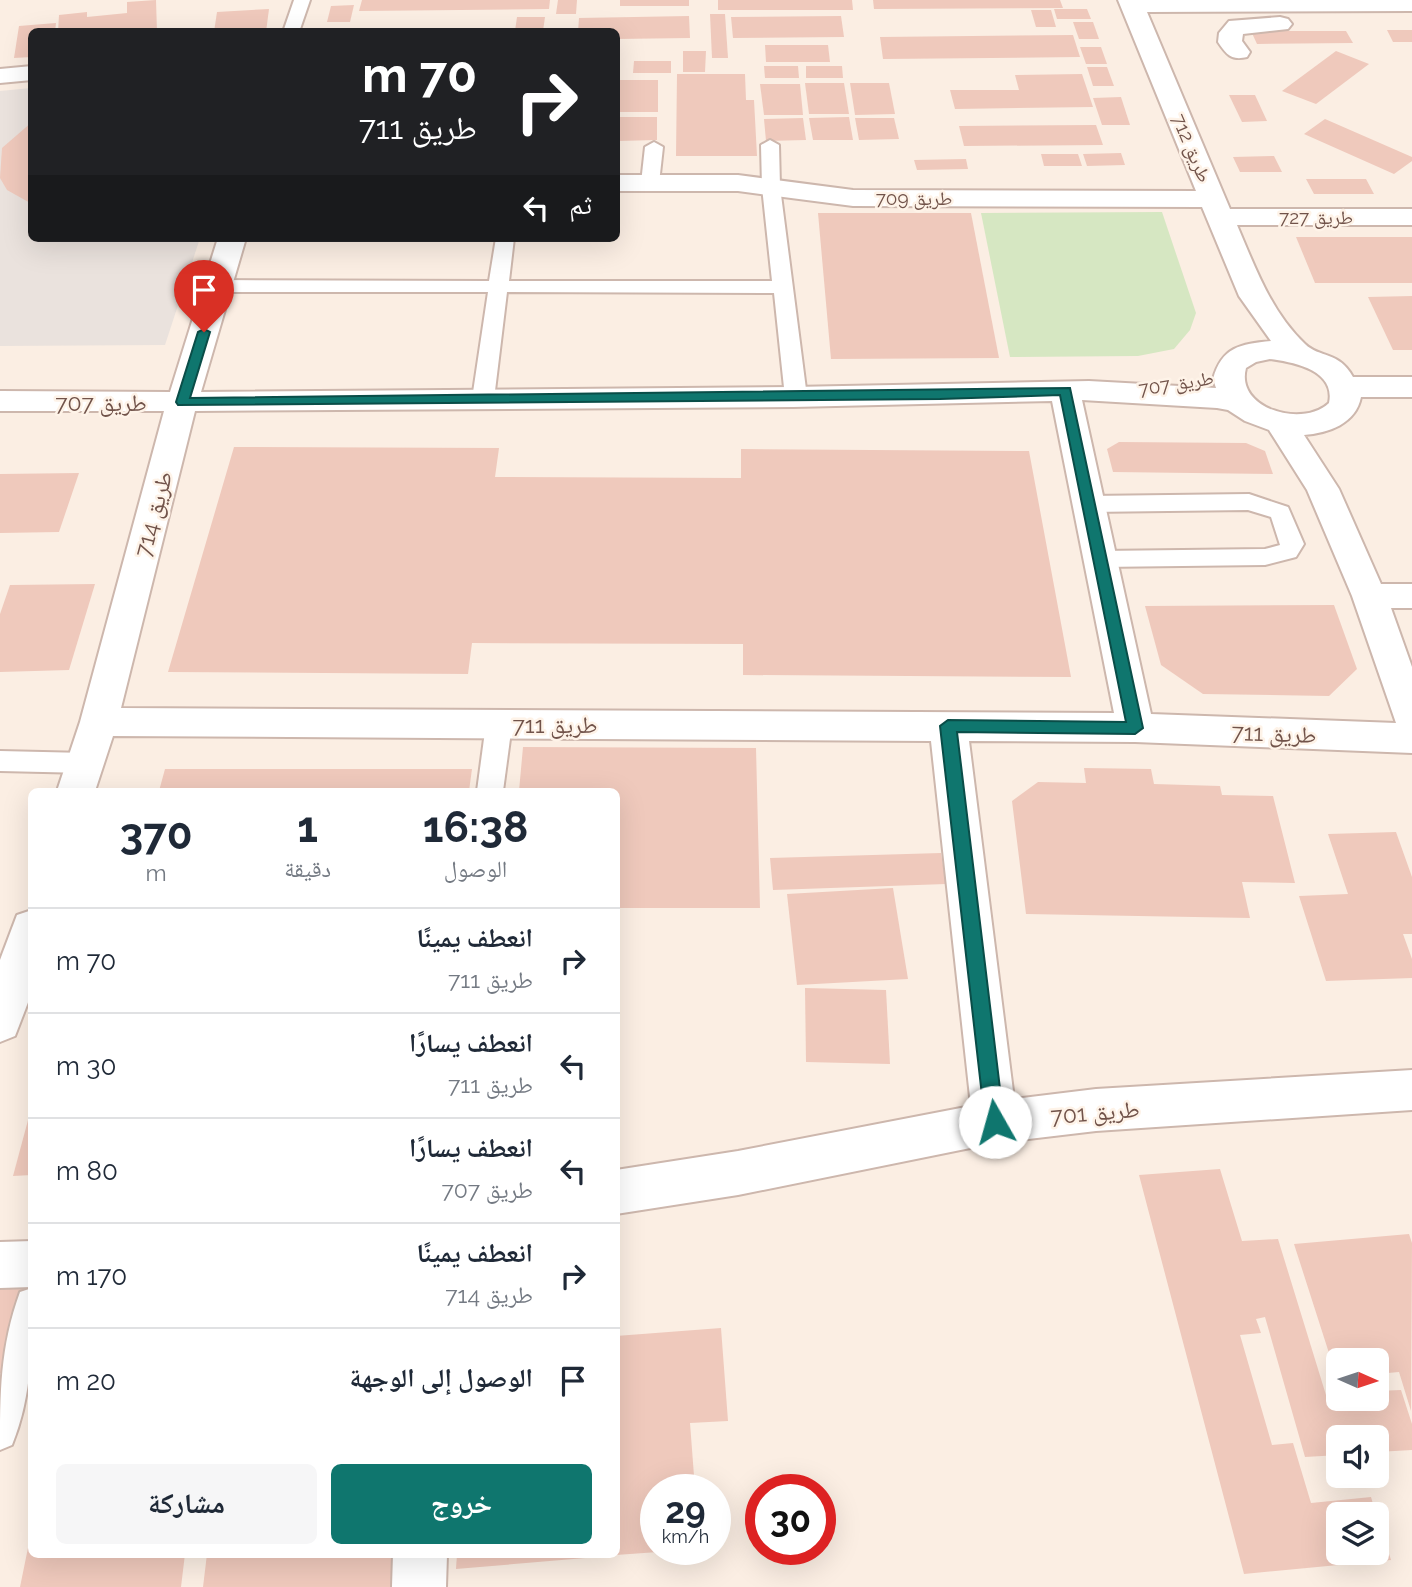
<!DOCTYPE html>
<html lang="ar">
<meta charset="utf-8">
<style>
:root{--surface:#fff;--page:#f6f6f7;--text:#1f2937;--muted:#747a83;--line:#e0e1e3;--accent:#0f766e}
body{margin:0;font-family:Raleway,"Noto Naskh Arabic",sans-serif;background:var(--page);color:var(--text);direction:rtl;height:100vh;display:flex;flex-direction:column;font-size:26px;white-space:nowrap}
*{box-sizing:border-box;margin:0}
p{font-size:23px;color:var(--muted)}
.icon{flex:none;width:38px;height:38px;fill:none;stroke:currentColor;stroke-width:2;stroke-linecap:round;stroke-linejoin:round}
.map{position:relative;flex:1;overflow:hidden;direction:ltr}
.drawer{position:absolute;left:28px;top:788px;width:592px;height:770px;display:flex;flex-direction:column;background:var(--surface);border-radius:10px;box-shadow:0 7px 28px #0002;direction:rtl}
.drawer>*{flex:none}
.banner{position:absolute;left:28px;top:28px;width:592px;height:214px;border-radius:10px;box-shadow:0 7px 28px #0002;direction:rtl;background:#202124;color:#fff;overflow:hidden}
.needle{width:46px;rotate:93deg}
.controls{position:absolute;left:1326px;top:1348px;display:grid;gap:14px}
.controls a{display:grid;place-items:center;width:63px;height:63px;border-radius:10px;background:var(--surface);box-shadow:0 7px 28px #0002;font-size:35px}
.speed{position:absolute;left:640px;top:1474px;display:flex;gap:14px;font-size:35px;font-weight:700;text-align:center}
.speed>*{display:grid;place-content:center;width:91px;height:91px;border-radius:50%;background:var(--surface);box-shadow:0 7px 28px #0002;line-height:1}
.speed small{font-size:18px;font-weight:400}
.speed .limit{border:10px solid #d22;background:#fff;color:#111}
.pin{position:absolute;display:grid;place-items:center;width:60px;height:60px;color:#fff;margin:-72px -30px;border-radius:50% 50% 50% 0;rotate:-45deg;box-shadow:0 0 7px #0007}
.pin .icon{rotate:45deg}
.me{position:absolute;width:77px;margin:-38px;rotate:353deg;stroke-linejoin:round;filter:drop-shadow(0 0 5px #0008)}
.turn{display:flex;align-items:center;gap:24px;height:147px;padding:0 28px;font-size:32px}
.turn .icon{width:91px;height:91px;stroke-width:2.5}
.turn b{display:block;font-size:49px;line-height:60px}
.then{display:flex;align-items:center;height:66px;padding:0 28px;background:#0003;gap:14px;font-size:26px}
.eta{display:flex;justify-content:space-evenly;align-items:center;height:119px;text-align:center}
.eta b{font-size:42px;font-weight:700;line-height:49px}
.button{display:flex;gap:14px;margin-top:auto;padding:14px 28px}
.button a{flex:1;height:80px;border-radius:10px;background:var(--accent);color:#fff;font-size:28px;font-weight:700;line-height:80px;text-align:center}
.button a+a{background:var(--page);color:var(--text)}
ul{padding:0;list-style:none}
li{display:flex;align-items:center;gap:21px;height:105px;padding:0 28px;border-top:2px solid var(--line)}
li div{flex:1}
li b{display:block;font-size:26px}
li em{font-style:normal}
.map>svg:first-child{display:block}
</style>
<div class="map">
<svg width="1412" height="1587" viewBox="0 0 1412 1587">
<rect width="100%" height="100%" fill="#fbeee3"/>
<polygon fill="#eae2dd" points="31,88 32,238 200,238 165,345 0,346 0,91"/>
<polygon fill="#d6e7c2" points="1162,212 1196,313 1190,330 1174,349 1138,356 1010,357 981,213"/>
<g fill="#efc9bc">
<polygon points="156,0 157,32 58,32 59,15 87,12 87,17 127,13 127,2"/>
<polygon points="362,0 550,0 549,9 359,11"/>
<polygon points="558,0 577,0 576,14 556,14"/>
<rect x="620" y="0" width="69" height="6"/>
<polygon points="718,0 852,0 853,10 718,10"/>
<polygon points="873,0 1060,0 1063,8 874,9"/>
<polygon points="354,5 350,22 327,22 331,6"/>
<polygon points="269,9 266,32 214,32 217,12"/>
<polygon points="1054,9 1087,9 1091,19 1057,19"/>
<polygon points="1031,10 1051,10 1056,27 1036,27"/>
<polygon points="710,14 725,14 728,58 712,58"/>
<polygon points="689,16 690,38 616,39 616,32 578,32 579,18"/>
<polygon points="841,16 844,37 733,38 731,17"/>
<polygon points="517,17 545,17 543,31 515,31"/>
<polygon points="1073,22 1093,22 1099,39 1079,39"/>
<polygon points="56,23 55,32 32,32 32,57 14,58 19,26"/>
<polygon points="1387,30 1412,30 1412,42 1393,42"/>
<polygon points="1251,31 1346,31 1353,43 1257,44"/>
<polygon points="1073,35 1080,57 883,59 880,37"/>
<polygon points="765,45 828,45 830,62 766,62"/>
<polygon points="1080,47 1101,47 1107,64 1086,64"/>
<polygon points="683,51 706,51 705,72 683,72"/>
<polygon points="1336,51 1369,64 1316,104 1282,91"/>
<polygon points="634,61 671,61 671,73 633,73"/>
<polygon points="764,66 798,66 799,78 765,78"/>
<polygon points="806,66 842,66 843,78 806,78"/>
<polygon points="1087,67 1107,67 1114,86 1093,86"/>
<polygon points="677,74 745,74 746,100 754,100 757,156 676,156"/>
<polygon points="1082,74 1093,107 955,109 950,90 1019,90 1015,75"/>
<polygon points="619,80 658,80 658,112 618,112"/>
<polygon points="805,83 844,83 849,114 809,114"/>
<polygon points="850,83 889,83 895,114 855,115"/>
<polygon points="760,84 800,84 803,115 764,115"/>
<polygon points="1229,95 1255,95 1267,121 1242,122"/>
<polygon points="1121,97 1130,125 1102,125 1093,98"/>
<polygon points="617,117 657,117 657,140 617,141"/>
<polygon points="849,117 853,140 813,140 809,118"/>
<polygon points="803,118 806,140 766,141 764,119"/>
<polygon points="855,118 894,118 899,139 859,140"/>
<polygon points="1325,119 1412,157 1412,161 1394,174 1304,134"/>
<polygon points="32,122 32,204 7,190 0,178 2,148"/>
<polygon points="1096,125 1103,145 964,146 959,126"/>
<polygon points="1121,153 1125,165 1087,166 1083,154"/>
<polygon points="1041,154 1078,154 1082,166 1044,166"/>
<polygon points="1274,156 1282,172 1240,172 1233,157"/>
<polygon points="966,159 968,169 917,170 914,160"/>
<polygon points="1306,179 1366,179 1374,194 1314,194"/>
<polygon points="818,213 971,213 999,358 831,359"/>
<polygon points="1296,237 1412,237 1412,283 1315,283"/>
<polygon points="1412,296 1412,350 1393,350 1368,297"/>
<polygon points="1119,442 1246,443 1265,451 1273,474 1113,472 1107,449"/>
<polygon points="234,447 499,448 495,477 741,478 741,449 1029,451 1071,677 743,675 743,644 472,643 468,674 168,672"/>
<polygon points="79,473 59,532 0,533 0,474"/>
<polygon points="95,584 69,670 0,672 0,614 10,585"/>
<polygon points="1334,605 1357,669 1329,696 1203,694 1161,665 1145,606"/>
<polygon points="523,747 756,748 760,908 616,908 616,791 519,791"/>
<polygon points="1084,768 1151,769 1154,784 1220,786 1222,795 1273,796 1295,883 1242,882 1250,918 1026,914 1012,801 1038,782 1086,783"/>
<polygon points="165,769 472,769 469,791 159,791"/>
<polygon points="1396,832 1412,877 1412,934 1403,934 1412,959 1412,978 1326,981 1299,896 1348,894 1328,834"/>
<polygon points="941,853 946,884 773,890 770,858"/>
<polygon points="893,888 908,979 797,985 787,894"/>
<polygon points="805,988 886,990 890,1064 806,1062"/>
<polygon points="31,1109 32,1175 13,1176"/>
<polygon points="1220,1169 1242,1241 1278,1239 1326,1395 1339,1394 1339,1398 1377,1398 1377,1391 1401,1390 1412,1424 1412,1450 1377,1452 1377,1437 1339,1437 1339,1455 1305,1457 1265,1317 1256,1319 1261,1333 1240,1335 1272,1445 1293,1443 1311,1503 1371,1497 1376,1514 1339,1514 1339,1552 1377,1552 1378,1519 1391,1560 1244,1574 1139,1175"/>
<polygon points="1409,1234 1412,1243 1411,1411 1399,1372 1377,1374 1377,1360 1339,1360 1339,1377 1337,1378 1294,1244"/>
<polygon points="0,1288 26,1289 1,1373 0,1373"/>
<polygon points="721,1328 728,1421 690,1423 695,1489 656,1489 656,1549 672,1551 616,1555 616,1336"/>
<polygon points="30,1538 32,1554 185,1554 181,1587 20,1587"/>
<polygon points="207,1554 396,1554 393,1587 203,1587"/>
<polygon points="457,1554 609,1554 609,1556 456,1569"/>
</g>
<g fill="none" stroke-linecap="round" stroke-linejoin="round">
<defs>
<g id="lane">
<polygon points="294,0 310,0 299,32 283,32"/>
<polygon points="770,140 779,145 780,187 807,397 803,402 789,402 785,397 774,293 507,292 494,399 490,404 476,404 472,399 488,292 218,292 208,286 218,280 489,281 496,238 514,238 509,281 772,281 762,187 761,145"/>
<polygon points="654,142 663,147 659,183 650,188 641,183 645,147"/>
<polygon points="1249,494 1288,507 1304,544 1296,557 1265,565 1100,567 1092,565 1088,559 1092,553 1100,551 1265,549 1280,545 1271,517 1248,510 1089,512 1081,509 1078,504 1081,499 1089,496"/>
<polygon points="499,714 508,717 512,724 503,791 477,791 486,724 490,717"/>
<polygon points="0,751 86,753 95,756 99,763 95,770 86,773 0,771"/>
<path d="M32,1288C32,1342 33,1394 12,1445L0,1450C0,1393 0,1347 20,1292Z"/>
</g>
<g id="street">
<path d="M1118,0H1412V11L1147,12L1230,209H1412V225H1237C1255,267 1271,312 1305,344C1319,358 1339,351 1353,377H1412V397H1361C1356,424 1328,433 1304,435L1339,489L1381,584H1412V608H1391L1412,667V753L1135,742L969,741L1014,1099L1096,1089L1412,1070V1110L1096,1131L995,1143L738,1195L616,1214V1170L738,1151L971,1106L931,741L113,736L95,791H57L80,722L164,411H0V391L170,392L218,238H246L201,392L793,387L1089,381L1216,388L1213,379C1222,347 1240,344 1271,341L1239,296L1202,207L853,206L738,191H616V175H738L853,190L1196,191ZM1270,359C1293,362 1336,370 1329,403C1303,428 1235,409 1246,368L1256,362ZM1082,400L1217,408L1228,410L1245,421L1269,430L1307,490L1352,596L1396,723L1151,714ZM1052,401L1114,713L121,708L195,411L793,407Z"/>
<path d="M1280,17L1288,19L1292,24L1288,29L1243,34L1242,41L1250,52L1247,57C1231,61 1226,54 1218,42L1219,33L1229,21Z"/>
<polygon points="32,66 32,80 0,83 0,69"/>
<polygon points="32,910 32,992 15,1036 0,1042 0,960 17,915"/>
<polygon points="32,1241 32,1287 0,1288 0,1242"/>
<polygon points="393,1554 447,1554 446,1587 392,1587"/>
</g>
</defs>
<use href="#lane" stroke="#cdb7ad" stroke-width="4"/>
<use href="#street" stroke="#cdb7ad" stroke-width="4"/>
<use href="#lane" fill="#fff" fill-rule="evenodd"/>
<use href="#street" fill="#fff" fill-rule="evenodd"/>
</g>
<polygon fill="#0f766e" stroke="#0a4d48" stroke-width="2" points="204,329 210,332 190,398 1070,388 1143,728 1135,734 957,732 1004,1122 1001,1128 995,1130 988,1128 985,1122 940,726 948,720 1126,722 1060,395 940,399 178,405 176,402 198,332"/>
<g text-anchor="middle" dominant-baseline="central" stroke-width="5" stroke-linejoin="round" paint-order="stroke">
<g font-size="19" fill="#71534a" stroke="#fef3e8">
<text transform="translate(1192 148) rotate(67)">طريق 712</text>
<text x="914" y="198">طريق 709</text>
<text x="1316" y="217">طريق 727</text>
<text transform="translate(1176 383) rotate(-9)">طريق 707</text>
</g>
<g font-size="23" fill="#71534a" stroke="#fef3e8">
<text x="101" y="402">طريق 707</text>
<text transform="translate(153 514) rotate(-75)">طريق 714</text>
<text x="555" y="724">طريق 711</text>
<text transform="translate(1274 733) rotate(2)">طريق 711</text>
<text transform="translate(1095 1112) rotate(-5)">طريق 701</text>
</g>
</g>
</svg>
<div class="controls">
<a><svg class="needle" viewBox="-14 -14 28 28"><path d="M0-13l5 13h-10z" fill="#e53935"/><path d="M0 13l5-13h-10z" fill="#747a83"/></svg></a>
<a><svg class="icon" aria-label="sound" viewBox="0 0 24 24"><path d="M4 9h4l5-4v14l-5-4H4zM17 9q2 3 0 6"/></svg></a>
<a><svg class="icon" aria-label="layers" viewBox="0 0 24 24"><path d="M12 4l9 5-9 5-9-5zM3 14l9 5 9-5"/></svg></a>
</div>
<div class="speed"><div>29<small>km/h</small></div><div class="limit">30</div></div>
<div class="pin" style="left:204px;top:332px;background:#d93025"><svg class="icon" aria-label="arrive" viewBox="0 0 24 24"><path d="M6 21V4h12l-3 4 3 4H6"/></svg></div>
<svg class="me" style="left:995px;top:1122px" viewBox="-20 -20 40 40"><circle r="19" fill="#fff"/><path d="M0-13L10 11 0 6-10 11z" fill="#0f766e"/></svg>
<div class="banner">
<div class="turn"><svg class="icon" aria-label="right" viewBox="0 0 24 24"><path d="M7 20v-9h11M14 6l5 5-5 5"/></svg><div><b>70 m</b>طريق 711</div></div>
<div class="then">ثم<svg class="icon" aria-label="left" viewBox="0 0 24 24"><path d="M17 20v-9H6M10 6l-5 5 5 5"/></svg></div>
</div>
<section class="drawer">
<div class="eta">
<div><b>16:38</b><p>الوصول</p></div>
<div><b>1</b><p>دقيقة</p></div>
<div><b>370</b><p>m</p></div>
</div>
<ul>
<li><svg class="icon" aria-label="right" viewBox="0 0 24 24"><path d="M7 20v-9h11M14 6l5 5-5 5"/></svg><div><b>انعطف يمينًا</b><p>طريق 711</p></div><em>70 m</em></li>
<li><svg class="icon" aria-label="left" viewBox="0 0 24 24"><path d="M17 20v-9H6M10 6l-5 5 5 5"/></svg><div><b>انعطف يسارًا</b><p>طريق 711</p></div><em>30 m</em></li>
<li><svg class="icon" aria-label="left" viewBox="0 0 24 24"><path d="M17 20v-9H6M10 6l-5 5 5 5"/></svg><div><b>انعطف يسارًا</b><p>طريق 707</p></div><em>80 m</em></li>
<li><svg class="icon" aria-label="right" viewBox="0 0 24 24"><path d="M7 20v-9h11M14 6l5 5-5 5"/></svg><div><b>انعطف يمينًا</b><p>طريق 714</p></div><em>170 m</em></li>
<li><svg class="icon" aria-label="arrive" viewBox="0 0 24 24"><path d="M6 21V4h12l-3 4 3 4H6"/></svg><div><b>الوصول إلى الوجهة</b></div><em>20 m</em></li>
</ul>
<div class="button"><a>خروج</a><a>مشاركة</a></div>
</section>
</div>
